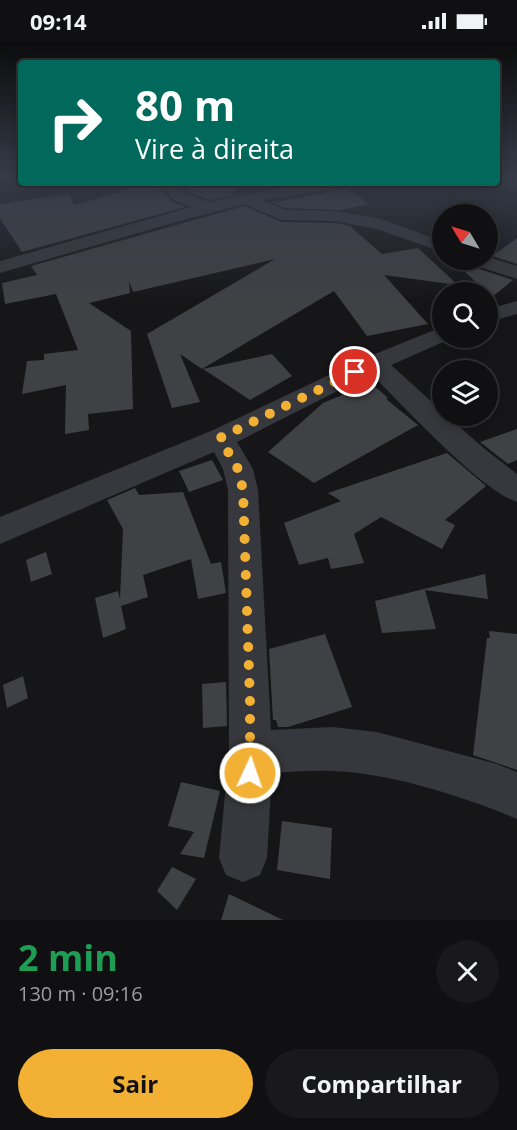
<!DOCTYPE html>
<html lang="pt">
<meta charset="utf-8">
<style>
:root{--surface:#101012;--page:#19191b;--text:#f1f3f6;--muted:#9c9d9f;--line:#303032;--accent:#f2b134}
body{margin:0;font-family:"Open Sans",sans-serif;background:var(--page);color:var(--text);height:100vh;display:flex;flex-direction:column;font-size:22px;white-space:nowrap}
*{box-sizing:border-box;margin:0}
p{font-size:20px;color:var(--muted)}
.icon{flex:none;width:33px;height:33px;fill:none;stroke:currentColor;stroke-width:2;stroke-linecap:round;stroke-linejoin:round}
.map{position:relative;height:878px;overflow:hidden}
.side{display:flex;flex-direction:column;background:var(--surface);flex:1}
.side>*{flex:none}
.guide{position:absolute;left:18px;top:18px;width:482px;height:126px;border-radius:6px;box-shadow:0 3px 15px #0003,0 0 0 2px var(--line);background:#00695c;color:#fff;overflow:hidden}
.needle{width:39px;rotate:308deg}
.fabs{position:absolute;left:432px;top:162px;display:grid;gap:12px}
.fabs a{display:grid;place-items:center;width:66px;height:66px;border-radius:50%;background:var(--surface);box-shadow:0 3px 15px #0003,0 0 0 2px var(--line);font-size:30px}
.pin{position:absolute;display:grid;place-items:center;width:51px;height:51px;color:#fff;margin:-26px;border:3px solid #fff;border-radius:50%;box-shadow:0 2px 6px #0007}
.me{position:absolute;width:66px;margin:-33px;rotate:3deg;stroke-linejoin:round;filter:drop-shadow(0 0 4px #0008)}
.turn{display:flex;align-items:center;gap:21px;height:126px;padding:0 18px;font-size:27px}
.turn .icon{width:78px;height:78px;stroke-width:2.5}
.turn b{display:block;font-size:42px;line-height:51px}
.round{display:grid;place-items:center;flex:none;width:63px;height:63px;border-radius:32px;background:var(--page)}
.summary{display:flex;align-items:center;justify-content:space-between;height:102px;padding:0 18px}
h1{font-size:36px;font-weight:700;line-height:45px;color:#1e9e55}
.primary-button{display:flex;gap:12px;margin-top:auto;padding:12px 18px}
.primary-button a{flex:1;height:69px;border-radius:36px;background:var(--accent);color:#111;font-size:24px;font-weight:700;line-height:69px;text-align:center}
.primary-button a+a{background:var(--page);color:var(--text)}
.status{display:flex;justify-content:space-between;align-items:center;height:42px;padding:0 30px;background:var(--surface);direction:ltr}
.status svg{height:16px;fill:currentColor}
.map>svg:first-child{display:block}
</style>
<div class="status"><b>09:14</b><svg viewBox="0 0 49 12"><path d="M0 12V9h3v3zM5 12V6h3v6zM10 12V3h3v9zM15 12V0h3v12zM26 1h20v11H26zM47 4h2v5h-2z"/></svg></div>
<div class="map">
<svg width="517" height="878" viewBox="0 0 517 878">
<rect width="100%" height="100%" fill="#161618"/>
<g fill="#404145">
<polygon points="209,141 238,141 233,152 257,148 210,158 187,149"/>
<polygon points="156,142 172,160 185,165 22,210 0,176 0,162 69,152 74,163 128,148 127,146"/>
<polygon points="347,146 369,162 341,168 285,166 270,159 278,160"/>
<polygon points="244,164 282,180 335,181 350,184 382,212 418,206 458,243 384,233 428,282 367,294 334,249 202,327 180,312 200,360 172,366 147,292 275,217 133,250 129,239 130,251 89,261 131,289 133,367 88,372 89,388 65,392 66,343 22,352 27,319 44,318 44,312 78,308 56,252 5,262 2,241 37,233 31,224"/>
<polygon points="517,196 517,222 492,214"/>
<polygon points="452,218 466,218 470,224 513,238 492,255"/>
<polygon points="272,312 292,334 250,358 203,327"/>
<polygon points="371,341 388,356 386,357 418,383 314,441 268,410 323,361"/>
<polygon points="517,387 517,418 508,422 480,400"/>
<polygon points="447,411 486,444 445,478 455,483 442,507 381,475 354,492 364,521 331,527 328,516 299,523 284,481 341,459 328,451"/>
<polygon points="212,418 223,438 189,450 179,429"/>
<polygon points="135,446 139,453 183,450 211,522 221,520 226,551 198,557 191,517 143,533 148,555 121,564 126,587 103,596 95,556 118,549 120,557 123,487 107,458"/>
<polygon points="46,510 52,532 31,540 26,518"/>
<polygon points="485,532 488,557 425,548 436,587 382,591 375,559"/>
<polygon points="489,589 517,592 517,728 473,713 487,596 490,596"/>
<polygon points="325,592 352,665 288,685 278,685 276,678 273,678 269,607"/>
<polygon points="23,634 28,656 7,666 3,643"/>
<polygon points="226,640 227,684 203,686 202,642"/>
<polygon points="181,740 220,749 204,816 180,812 194,790 168,784"/>
<polygon points="282,779 332,786 330,837 277,828"/>
<polygon points="172,825 196,837 177,868 157,849"/>
<polygon points="229,852 283,878 221,878"/>
</g>
<g fill="none" stroke-linecap="round" stroke-linejoin="round">
<g fill="#37383d" fill-rule="evenodd">
<polygon points="496,135 517,137 517,149 498,138"/>
<polygon points="158,141 175,141 186,152 210,160 298,142 350,141 342,146 262,158 285,168 335,169 381,177 442,199 442,210 377,187 335,179 282,178 244,162 176,180 0,231 0,219 192,165 174,158"/>
<polygon points="488,215 517,224 517,237 471,222 468,218 488,218"/>
<polygon points="517,259 517,272 488,280 488,267"/>
<path d="M442,285V296L450,297L391,323L442,369V374H447L486,408L517,432V460C480,448 403,363 371,332L237,400L253,427L258,448L271,688L332,685L377,690L497,722L517,730V777C466,755 387,730 331,729C311,728 291,730 272,731L267,816L260,833L243,840L226,833L219,816L229,710L228,448L223,427L214,410L0,502V475L211,389L365,316Z"/>
</g>
</g>
<linearGradient id="sky" x2="0" y2="1"><stop stop-color="#0c0c0d"/><stop offset="0.52" stop-color="#363c48"/><stop offset="1" stop-color="#363c48" stop-opacity="0"/></linearGradient>
<rect width="517" height="258" fill="url(#sky)"/>
<g fill="none" stroke-linecap="round" stroke-linejoin="round">
<polyline stroke="#f2b134" stroke-width="10" stroke-dasharray="0 18" points="250,731 250,660 243,448 238,427 220,396 355,330"/>
</g>
</svg>
<div class="fabs">
<a><svg class="needle" viewBox="-14 -14 28 28"><path d="M0-13l5 13h-10z" fill="#e53935"/><path d="M0 13l5-13h-10z" fill="#9c9d9f"/></svg></a>
<a><svg class="icon" aria-label="search" viewBox="0 0 24 24"><circle cx="10" cy="10" r="6"/><path d="M15 15l6 6"/></svg></a>
<a><svg class="icon" aria-label="layers" viewBox="0 0 24 24"><path d="M12 4l9 5-9 5-9-5zM3 14l9 5 9-5"/></svg></a>
</div>
<div class="pin" style="left:355px;top:330px;background:#d93025"><svg class="icon" aria-label="arrive" viewBox="0 0 24 24"><path d="M6 21V4h12l-3 4 3 4H6"/></svg></div>
<svg class="me" style="left:250px;top:731px" viewBox="-20 -20 40 40"><circle r="17" fill="#f2b134" stroke="#fff" stroke-width="3"/><path d="M0-11L8 9 0 5-8 9z" fill="#fff"/></svg>
<div class="guide">
<div class="turn"><svg class="icon" aria-label="right" viewBox="0 0 24 24"><path d="M7 20v-9h11M14 6l5 5-5 5"/></svg><div><b>80 m</b>Vire à direita</div></div>
</div>
</div>
<section class="side">
<div class="summary"><div><h1>2 min</h1><p>130 m · 09:16</p></div><a class="round"><svg class="icon" aria-label="close" viewBox="0 0 24 24"><path d="M6 6l12 12M18 6L6 18"/></svg></a></div>
<div class="primary-button"><a>Sair</a><a>Compartilhar</a></div>
</section>
